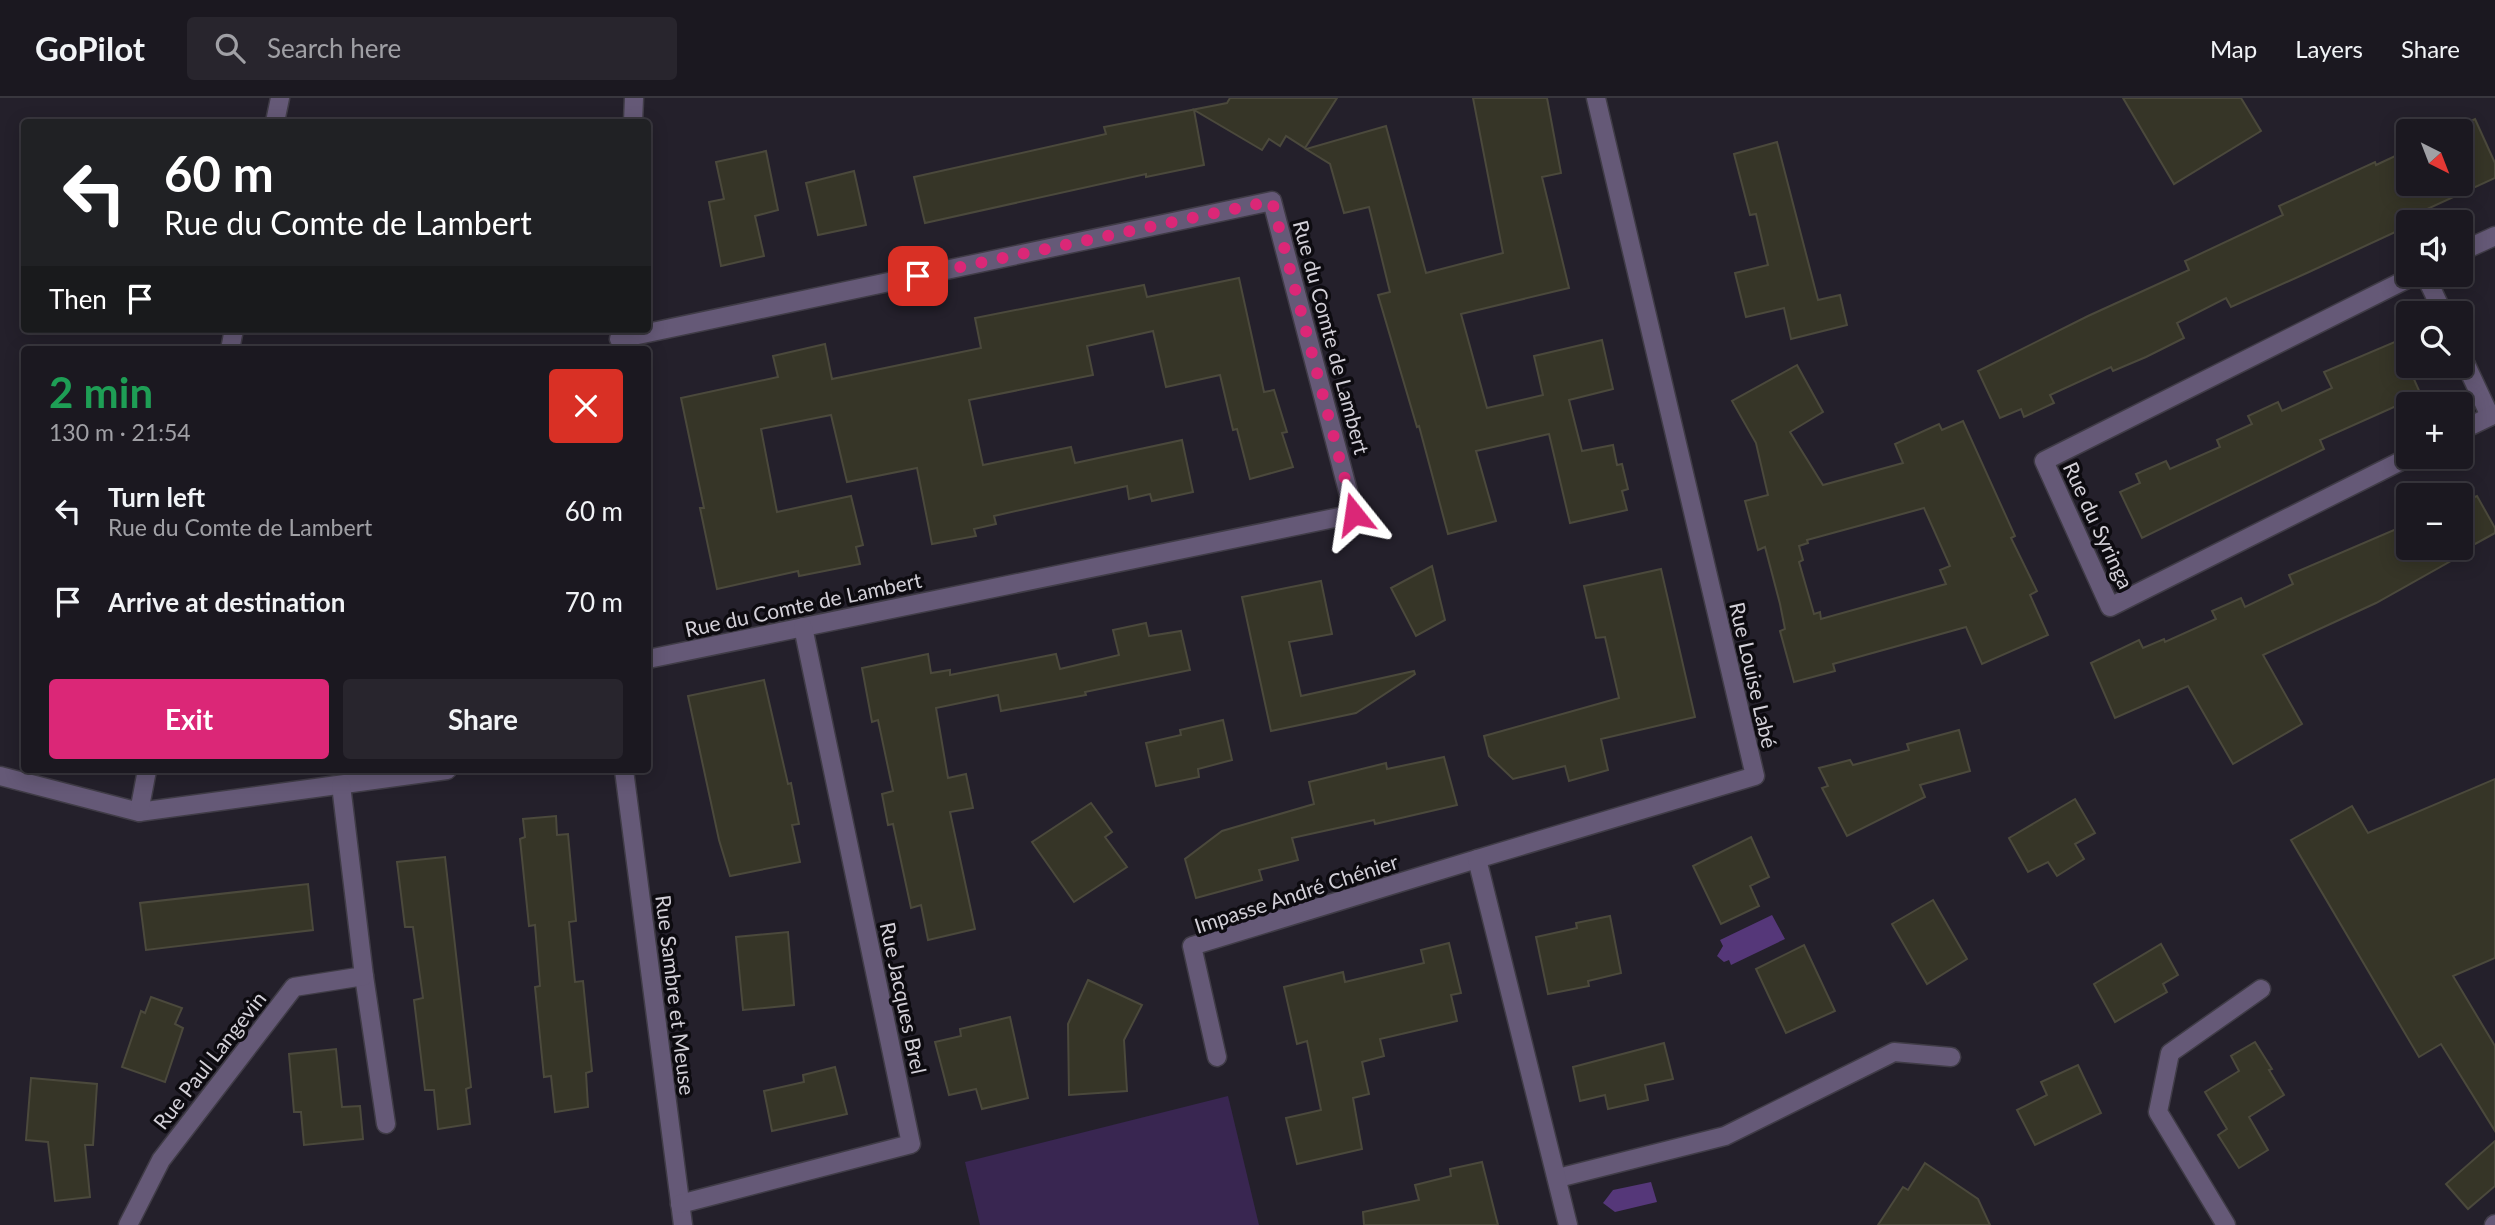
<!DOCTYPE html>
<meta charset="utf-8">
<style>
:root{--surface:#1b1820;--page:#28252d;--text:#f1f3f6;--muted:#a0a0a5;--line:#39373e;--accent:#db2777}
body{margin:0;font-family:Lato,sans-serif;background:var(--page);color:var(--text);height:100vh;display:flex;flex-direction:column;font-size:26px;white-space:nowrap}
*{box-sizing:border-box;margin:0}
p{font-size:23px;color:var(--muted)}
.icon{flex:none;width:38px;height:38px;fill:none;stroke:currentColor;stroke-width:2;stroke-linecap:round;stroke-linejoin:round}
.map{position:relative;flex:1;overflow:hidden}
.side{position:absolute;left:21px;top:248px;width:630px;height:427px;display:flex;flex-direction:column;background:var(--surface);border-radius:7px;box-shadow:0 4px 18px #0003,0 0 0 2px var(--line)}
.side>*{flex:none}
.banner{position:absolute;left:21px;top:21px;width:630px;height:214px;border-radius:7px;box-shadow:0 4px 18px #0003,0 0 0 2px var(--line);background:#202124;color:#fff;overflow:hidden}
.needle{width:46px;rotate:138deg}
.controls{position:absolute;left:2396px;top:21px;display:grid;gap:14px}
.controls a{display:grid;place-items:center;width:77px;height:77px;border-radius:7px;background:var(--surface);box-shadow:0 4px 18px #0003,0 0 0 2px var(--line);font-size:35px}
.pin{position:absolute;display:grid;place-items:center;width:60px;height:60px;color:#fff;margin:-30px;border-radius:14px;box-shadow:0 4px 10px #0006}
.me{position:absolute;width:77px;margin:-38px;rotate:345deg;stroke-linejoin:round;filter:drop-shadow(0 0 5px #0008)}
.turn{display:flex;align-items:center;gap:24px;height:147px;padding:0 28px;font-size:32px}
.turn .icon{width:91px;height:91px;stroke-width:2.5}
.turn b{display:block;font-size:49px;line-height:60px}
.then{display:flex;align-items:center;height:66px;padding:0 28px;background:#0003;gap:14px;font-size:26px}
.round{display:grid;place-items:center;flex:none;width:74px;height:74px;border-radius:7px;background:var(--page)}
.head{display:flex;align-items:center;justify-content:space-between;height:119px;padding:0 28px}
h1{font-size:42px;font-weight:700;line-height:52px;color:#1e9e55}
.cta{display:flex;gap:14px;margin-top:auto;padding:14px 28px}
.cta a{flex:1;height:80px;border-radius:7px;background:var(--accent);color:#fff;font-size:28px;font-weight:700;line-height:80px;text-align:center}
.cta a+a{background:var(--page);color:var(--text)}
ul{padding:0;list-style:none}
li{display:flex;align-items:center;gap:21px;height:91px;padding:0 28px}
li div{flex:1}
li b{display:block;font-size:26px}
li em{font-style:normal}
header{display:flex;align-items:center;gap:42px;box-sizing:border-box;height:98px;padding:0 35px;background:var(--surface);border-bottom:2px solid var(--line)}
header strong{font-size:33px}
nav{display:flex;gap:38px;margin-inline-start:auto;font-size:24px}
.search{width:490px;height:63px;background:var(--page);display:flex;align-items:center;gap:18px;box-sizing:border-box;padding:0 24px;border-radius:7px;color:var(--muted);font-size:26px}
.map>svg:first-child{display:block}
</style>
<header>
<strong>GoPilot</strong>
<div class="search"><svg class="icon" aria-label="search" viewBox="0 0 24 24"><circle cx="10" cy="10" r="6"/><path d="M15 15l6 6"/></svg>Search here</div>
<nav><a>Map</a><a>Layers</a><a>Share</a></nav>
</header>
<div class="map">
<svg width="2495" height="1127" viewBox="0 0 2495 1127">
<rect width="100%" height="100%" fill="#24202b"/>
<polygon fill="#392651" points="1228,998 1259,1127 980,1127 965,1064"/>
<g fill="#553779">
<polygon points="1772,817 1785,841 1731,867 1729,862 1724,864 1717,858 1723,848 1720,842"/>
<polygon points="1651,1084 1657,1104 1615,1114 1603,1105 1613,1092"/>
</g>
<g fill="#363527" stroke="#4b493c" stroke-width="2" fill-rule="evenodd">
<polygon points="1230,0 1337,0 1305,50 1286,38 1280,48 1269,41 1262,52 1194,12 1204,67 1146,79 1146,76 925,125 914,79 1106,36 1104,29 1227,5"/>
<polygon points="1473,0 1547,0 1561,75 1542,79 1569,190 1461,216 1487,310 1543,297 1534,258 1602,242 1613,291 1569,302 1582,353 1613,347 1617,367 1622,366 1628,391 1622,393 1627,412 1570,425 1549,336 1476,353 1496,423 1448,436 1419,328 1417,329 1378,197 1390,194 1369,109 1344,115 1330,66 1306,51 1386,28 1426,175 1503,155"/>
<polygon points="2123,0 2241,0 2261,33 2174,86"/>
<polygon points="2475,21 2495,65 2495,80 2401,123 2404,130 2309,174 2231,209 2226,200 2177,225 2184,240 2146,259 2113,273 2111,269 2050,297 2054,305 2024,319 2021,311 2000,320 1978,273 2088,218 2189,172 2185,163 2283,117 2279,108 2375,64 2376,67 2408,52 2408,86 2460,86 2460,33 2449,33"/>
<polygon points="1777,44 1818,202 1840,197 1847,227 1791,241 1784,210 1746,219 1735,175 1768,167 1756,116 1750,117 1734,56"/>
<polygon points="766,53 778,112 755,118 764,158 721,168 709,104 724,101 716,64"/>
<polygon points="854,73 866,127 818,137 806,85"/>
<polygon points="1239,180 1264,294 1274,292 1287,334 1282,335 1293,369 1250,381 1237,331 1233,332 1220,277 1166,289 1153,233 1087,248 1093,277 969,302 983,367 1071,349 1075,365 1182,342 1193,394 1152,403 1150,396 1129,401 1127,388 994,418 996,426 974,431 976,438 932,446 917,370 847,384 831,317 761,331 777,414 851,398 863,447 856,449 860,466 799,478 798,473 717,491 700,410 704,410 681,300 778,279 773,258 825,246 832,281 981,250 975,220 1144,187 1147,199"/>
<polygon points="2397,243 2421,297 2320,342 2324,351 2142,440 2120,394 2140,385 2136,376 2166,363 2170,371 2220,349 2217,342 2252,326 2248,318 2278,304 2282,313 2332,290 2324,274"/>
<path d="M1797,267L1823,314L1790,334L1823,387L1903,365L1895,346L1939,326L1942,332L1963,323L2015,438L2011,440L2037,493L2030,497L2048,537L1982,566L1966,529L1833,566L1835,573L1794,584L1780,533L1785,531L1780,506L1765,449L1758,452L1745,403L1768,397L1756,345L1732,303ZM1924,410L1950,468L1940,472L1946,486L1821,521L1820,514L1814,516L1799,464L1803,462L1799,448L1808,445L1807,442Z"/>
<polygon points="2477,398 2495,430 2495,435 2464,452 2465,455 2376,505 2263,557 2302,626 2233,666 2188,588 2115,620 2091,565 2139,542 2143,550 2164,541 2165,544 2216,521 2212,513 2241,500 2245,509 2293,486 2289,477 2408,426 2408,450 2460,450 2460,405"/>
<polygon points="1432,468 1445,522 1416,538 1391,490"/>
<polygon points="1661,471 1695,619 1601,641 1608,672 1569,683 1565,668 1513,681 1489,658 1484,638 1619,600 1605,539 1596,540 1584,488"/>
<polygon points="1321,483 1332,536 1289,544 1301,598 1414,573 1415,576 1356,615 1271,633 1242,499"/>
<polygon points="1146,525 1149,538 1181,533 1190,572 1085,594 1086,597 1001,613 998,597 936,610 948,680 966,676 973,710 950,714 975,831 928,842 921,807 911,810 893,726 888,727 882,696 893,693 878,622 872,624 862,570 928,556 931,575 950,572 950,577 1056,556 1060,571 1119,557 1113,532"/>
<polygon points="764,582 788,686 791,685 799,726 792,727 800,764 730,778 719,742 688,598"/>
<polygon points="1223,622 1232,662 1198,671 1199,679 1156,688 1146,645 1181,637 1180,632"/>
<polygon points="1959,632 1970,673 1920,687 1925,699 1847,738 1822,690 1828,688 1819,670 1850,662 1853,667 1909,652 1907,646"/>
<polygon points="1444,659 1457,707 1375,726 1374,722 1292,740 1298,762 1259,772 1262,782 1196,800 1185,761 1222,733 1314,706 1309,684 1386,665 1387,671"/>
<polygon points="2495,681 2495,860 2453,878 2495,948 2495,1033 2441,946 2419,959 2291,742 2352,708 2368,735"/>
<polygon points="2075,701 2095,735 2075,746 2084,761 2057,778 2048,764 2028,774 2009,740"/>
<polygon points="1091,705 1112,734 1105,739 1127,769 1074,804 1032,744"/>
<polygon points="556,718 557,737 568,736 576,823 569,824 575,884 583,883 592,973 586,975 588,1009 555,1014 551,978 544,979 535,889 540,888 535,827 529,828 520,741 525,739 523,721"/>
<polygon points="1751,739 1769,779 1750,788 1759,808 1721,826 1693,768"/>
<polygon points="445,759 471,989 466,991 470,1026 438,1031 434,992 425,992 414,902 423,900 413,829 405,829 397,764"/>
<polygon points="308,786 313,832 146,852 140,805"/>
<polygon points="1933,802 1967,861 1927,886 1892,826"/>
<polygon points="1610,818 1621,875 1588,883 1589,888 1548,896 1536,839 1577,830 1576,825"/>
<polygon points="788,834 794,907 743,912 736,839"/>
<polygon points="1449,845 1461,895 1451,897 1457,923 1380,941 1384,958 1362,964 1369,996 1353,1000 1362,1051 1297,1066 1286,1020 1321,1012 1307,943 1297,946 1284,889 1343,874 1345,884 1424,865 1421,852"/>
<polygon points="2161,846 2178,877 2163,886 2167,894 2115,924 2094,886"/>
<polygon points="1804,847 1835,913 1786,935 1756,871"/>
<polygon points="1088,882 1142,907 1124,942 1127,993 1069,997 1068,926"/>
<polygon points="151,899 182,910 175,926 183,930 165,984 122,969 141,913 145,915"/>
<polygon points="1010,919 1028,1000 982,1011 976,991 949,997 935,944 961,938 960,931"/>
<polygon points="2255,944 2272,971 2269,972 2284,997 2249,1019 2268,1052 2239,1070 2218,1037 2227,1031 2205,994 2239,973 2231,958"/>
<polygon points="1664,945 1673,981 1645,987 1648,1002 1608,1011 1605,997 1580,1003 1573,969"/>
<polygon points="336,951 342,1009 360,1008 363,1041 304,1047 301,1014 294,1014 289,956"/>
<polygon points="2078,967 2101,1015 2035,1047 2017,1012 2047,997 2041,984"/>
<polygon points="835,969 847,1016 772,1033 764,993 804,984 803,977"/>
<polygon points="31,980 97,986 93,1047 85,1047 90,1099 55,1103 48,1044 26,1042"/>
<polygon points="2495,1043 2495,1088 2468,1111 2446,1086"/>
<polygon points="1482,1064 1498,1127 1364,1127 1363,1114 1419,1102 1415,1087 1451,1078 1450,1071"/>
<polygon points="1925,1065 1978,1101 1990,1127 1878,1127 1903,1089 1908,1092"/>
</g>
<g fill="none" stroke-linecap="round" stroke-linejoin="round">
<defs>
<g id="minor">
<polyline points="275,24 280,0"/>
<polyline points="633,24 634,0"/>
<polyline points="2460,154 2495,138"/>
<polyline points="2425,177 2443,215"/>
<polyline points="619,241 1272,103 1354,416 648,561"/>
<polyline points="230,252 234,231"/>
<polyline points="2460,254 2490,318"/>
<polyline points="2460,333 2495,316"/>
<polyline points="2409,359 2110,509 2044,363 2415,177"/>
<polyline points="624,672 683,1127"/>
<polyline points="0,678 139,714 447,672"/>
<polyline points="139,714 147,672"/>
<polyline points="364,878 386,1026"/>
<polyline points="1217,959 1192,848 1477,761"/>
<polyline points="1558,1080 1725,1038 1894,954 1951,959"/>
<polyline points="680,1106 911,1046 803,529"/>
<polyline points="128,1127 161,1062 294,889 364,878 341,687"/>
<polyline points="1568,1127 1477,761 1755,678 1596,0"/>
<polyline points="2226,1127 2158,1014 2170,955 2261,891"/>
<polyline points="2494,1127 2495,1126"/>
</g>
</defs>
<use href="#minor" stroke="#403c47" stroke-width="21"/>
<use href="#minor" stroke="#655977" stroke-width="18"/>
</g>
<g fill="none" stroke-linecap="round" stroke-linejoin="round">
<polyline stroke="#db2777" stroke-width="12" stroke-dasharray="0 21.6" points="918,178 1272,103 1354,416"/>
</g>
<g text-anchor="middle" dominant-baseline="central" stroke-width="7" stroke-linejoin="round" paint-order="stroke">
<g font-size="21" fill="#d3d0d8" stroke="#0d0b10">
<text transform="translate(1332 239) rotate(75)">Rue du Comte de Lambert</text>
<text transform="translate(2099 427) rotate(65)">Rue du Syringa</text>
<text transform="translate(803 506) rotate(-12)">Rue du Comte de Lambert</text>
<text transform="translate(1754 577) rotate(77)">Rue Louise Labé</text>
<text transform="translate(1296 795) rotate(-18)">Impasse André Chénier</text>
<text transform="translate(676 897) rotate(83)">Rue Sambre et Meuse</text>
<text transform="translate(904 900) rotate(78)">Rue Jacques Brel</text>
<text transform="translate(209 962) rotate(-52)">Rue Paul Langevin</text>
</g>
</g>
</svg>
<div class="controls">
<a><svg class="needle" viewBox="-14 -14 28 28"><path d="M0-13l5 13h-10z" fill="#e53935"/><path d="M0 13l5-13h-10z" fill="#a0a0a5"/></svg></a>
<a><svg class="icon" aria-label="sound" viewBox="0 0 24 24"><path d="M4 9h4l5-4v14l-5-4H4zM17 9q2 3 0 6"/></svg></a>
<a><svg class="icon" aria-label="search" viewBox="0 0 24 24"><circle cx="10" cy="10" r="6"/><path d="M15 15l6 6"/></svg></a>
<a>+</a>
<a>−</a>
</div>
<div class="pin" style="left:918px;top:178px;background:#d93025"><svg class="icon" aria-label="arrive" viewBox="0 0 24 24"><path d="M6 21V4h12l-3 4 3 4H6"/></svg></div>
<svg class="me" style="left:1354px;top:416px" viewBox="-20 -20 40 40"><path d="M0-17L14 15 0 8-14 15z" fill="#db2777" stroke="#fff" stroke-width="4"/></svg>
<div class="banner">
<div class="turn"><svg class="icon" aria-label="left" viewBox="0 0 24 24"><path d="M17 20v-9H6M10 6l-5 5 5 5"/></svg><div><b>60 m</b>Rue du Comte de Lambert</div></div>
<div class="then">Then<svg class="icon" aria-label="arrive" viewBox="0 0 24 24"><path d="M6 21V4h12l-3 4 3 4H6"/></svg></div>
</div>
<section class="side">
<div class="head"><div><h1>2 min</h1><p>130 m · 21:54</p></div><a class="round" style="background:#d93025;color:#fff"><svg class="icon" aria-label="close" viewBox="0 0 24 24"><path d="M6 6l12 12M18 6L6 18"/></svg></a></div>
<ul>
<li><svg class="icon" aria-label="left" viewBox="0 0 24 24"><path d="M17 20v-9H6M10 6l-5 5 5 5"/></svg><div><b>Turn left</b><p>Rue du Comte de Lambert</p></div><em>60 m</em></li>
<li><svg class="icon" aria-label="arrive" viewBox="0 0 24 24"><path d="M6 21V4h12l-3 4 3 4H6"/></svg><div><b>Arrive at destination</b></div><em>70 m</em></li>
</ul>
<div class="cta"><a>Exit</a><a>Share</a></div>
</section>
</div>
